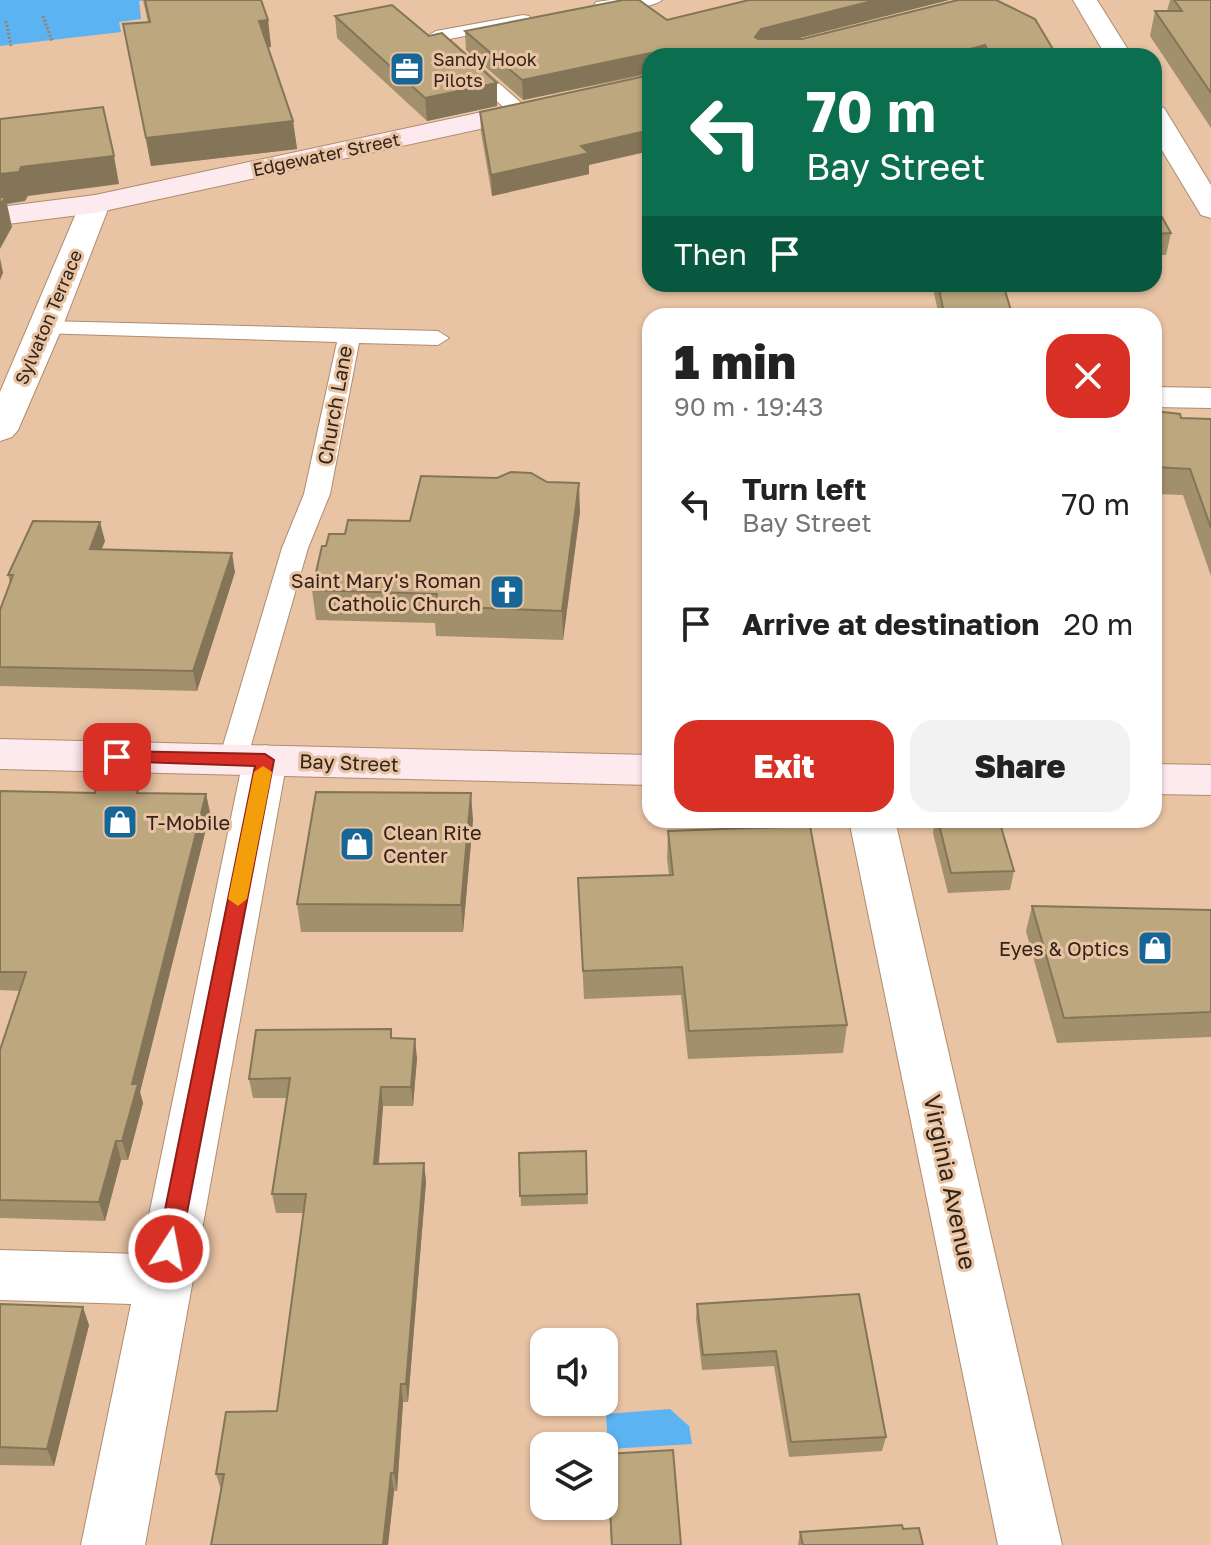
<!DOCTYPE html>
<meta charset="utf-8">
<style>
:root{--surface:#fff;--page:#f2f2f2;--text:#222;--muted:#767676;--accent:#d93025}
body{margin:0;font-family:"Golos Text",sans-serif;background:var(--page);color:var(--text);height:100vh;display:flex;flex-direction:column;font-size:30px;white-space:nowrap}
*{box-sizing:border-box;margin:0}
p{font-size:26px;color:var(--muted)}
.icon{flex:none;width:44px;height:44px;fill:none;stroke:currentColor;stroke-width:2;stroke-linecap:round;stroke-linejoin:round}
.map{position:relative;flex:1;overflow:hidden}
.drawer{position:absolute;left:642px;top:308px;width:520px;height:520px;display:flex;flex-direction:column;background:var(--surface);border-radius:24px;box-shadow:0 2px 6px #0004}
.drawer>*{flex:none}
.top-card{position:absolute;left:642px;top:48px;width:520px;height:244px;border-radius:24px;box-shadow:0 2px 6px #0004;background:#0b6e4f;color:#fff;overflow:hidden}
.tools{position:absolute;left:530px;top:1328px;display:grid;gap:16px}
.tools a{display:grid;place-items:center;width:88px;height:88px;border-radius:16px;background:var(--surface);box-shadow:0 2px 6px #0004;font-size:40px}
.pin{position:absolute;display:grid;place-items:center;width:68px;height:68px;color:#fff;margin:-34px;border-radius:16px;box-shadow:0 4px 12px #0006}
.me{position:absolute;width:88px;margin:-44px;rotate:11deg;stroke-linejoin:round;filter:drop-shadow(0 0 6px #0008)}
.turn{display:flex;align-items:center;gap:28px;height:168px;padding:0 32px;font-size:36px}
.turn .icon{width:104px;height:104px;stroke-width:2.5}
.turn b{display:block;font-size:56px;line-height:68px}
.then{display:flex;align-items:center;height:76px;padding:0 32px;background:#0003;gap:16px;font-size:30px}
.round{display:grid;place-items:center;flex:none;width:84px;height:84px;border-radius:24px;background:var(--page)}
.overview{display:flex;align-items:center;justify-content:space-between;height:136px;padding:0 32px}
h1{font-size:48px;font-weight:800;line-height:60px}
.primary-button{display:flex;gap:16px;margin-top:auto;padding:16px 32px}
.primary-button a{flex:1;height:92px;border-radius:24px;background:var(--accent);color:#fff;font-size:32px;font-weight:800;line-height:92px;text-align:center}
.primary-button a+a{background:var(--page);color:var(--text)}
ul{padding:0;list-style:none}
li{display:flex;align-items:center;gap:24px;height:120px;padding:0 32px}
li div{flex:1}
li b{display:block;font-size:30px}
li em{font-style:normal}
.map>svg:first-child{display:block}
</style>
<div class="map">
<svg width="1211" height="1545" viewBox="0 0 1211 1545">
<rect width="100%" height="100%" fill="#e8c3a4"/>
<g fill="#5bb3f2">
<polygon points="0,0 152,0 139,1 141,19 119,22 121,32 0,46"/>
<polygon points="670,1409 689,1426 692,1444 608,1449 606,1414"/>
</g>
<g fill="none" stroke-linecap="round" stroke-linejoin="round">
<defs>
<g id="lane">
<path d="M611,0H662C653,8 603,14 594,6L596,2Z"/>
<polygon points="523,15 529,16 531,20 529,24 449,39 527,108 529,112 520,118 513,116 427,36 436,31"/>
<polygon points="46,321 438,331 449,338 438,345 359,343 330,494 308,548 245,766 234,769 223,766 219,759 282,548 304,494 337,342 38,333 35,328 38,323"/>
</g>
<g id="street">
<polygon points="1073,0 1097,0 1132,56 1106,56"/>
<polygon points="1154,106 1164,108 1211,185 1211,218 1201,215 1154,137"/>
<polygon points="95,195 105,198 110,204 62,328 18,430 12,437 0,441 0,392 80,204 85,198"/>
<polygon points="1154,387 1211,388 1211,408 1154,407"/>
<polygon points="265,745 280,750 287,760 145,1545 81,1545 131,1304 0,1300 0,1250 141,1254 243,760 250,750"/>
<polygon points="849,820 895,820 1062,1545 998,1545"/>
</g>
<g id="secondary">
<polygon points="650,76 650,92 95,213 0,225 0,207 95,195"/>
<polygon points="0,739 650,755 650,785 0,769"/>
<polygon points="1154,764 1211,765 1211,795 1154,794"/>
</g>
</defs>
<use href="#lane" stroke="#af8c6e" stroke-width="2"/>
<use href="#street" stroke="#af8c6e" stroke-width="2"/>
<use href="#secondary" stroke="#af8c6e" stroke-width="2"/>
<g stroke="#9b8069" stroke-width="3" stroke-dasharray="2 2" stroke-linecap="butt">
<polyline points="43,16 52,41"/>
<polyline points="6,21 11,46"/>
</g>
<use href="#lane" fill="#fff" fill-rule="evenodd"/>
<use href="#street" fill="#fff" fill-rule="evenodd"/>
<use href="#secondary" fill="#fceaee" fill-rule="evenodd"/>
</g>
<g fill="#a2906c">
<polygon points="143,0 261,0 268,20 271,47 268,47 293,121 297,149 151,166 123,24 148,22"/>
<polygon points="749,0 949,0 795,39 802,39 958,0 1057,56 650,56 650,74 523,100 466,50 465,31 667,20"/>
<polygon points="1170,0 1211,0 1211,128 1150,36 1155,11 1167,11"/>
<polygon points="335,16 429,36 497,83 497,106 427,121 337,38"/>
<polygon points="480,112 589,165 589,174 492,196 481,132"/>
<polygon points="1154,203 1171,233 1166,255 1154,255"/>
<polygon points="932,284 1003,284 1012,316 939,316"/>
<polygon points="1154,411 1181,418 1211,419 1211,576 1183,495 1154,494"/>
<polygon points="580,512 563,640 436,636 435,623 316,620 312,590 326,546 345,534 410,521"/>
<polygon points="105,541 101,550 235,572 197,691 0,686 0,610 10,583 8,575"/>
<polygon points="138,789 139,793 206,794 210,813 140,1092 143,1103 128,1160 121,1160 105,1221 0,1218 0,1050 20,991 0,990 0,791 95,793"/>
<polygon points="473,820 463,932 301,932 297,904"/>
<polygon points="935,820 999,820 1014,871 1010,890 948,893 933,833"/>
<polygon points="668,831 847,1025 843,1053 688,1059 681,995 584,999 578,878 669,875 667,859"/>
<polygon points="1032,906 1211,910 1211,1037 1057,1043 1026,931"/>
<polygon points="392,1038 417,1058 413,1106 383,1106 379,1164 424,1163 426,1182 408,1402 403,1402 397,1491 394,1491 388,1545 211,1545 221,1490 216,1474 277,1411 303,1213 276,1213 272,1194 287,1098 253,1098 249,1079"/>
<polygon points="586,1151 588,1204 521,1206 519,1153"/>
<polygon points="859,1294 886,1437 882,1451 789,1457 774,1366 702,1370 696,1319 697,1304"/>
<polygon points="0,1304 89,1325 54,1466 0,1465"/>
<polygon points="607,1454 681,1545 611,1545"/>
<polygon points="903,1529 923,1545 798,1545 800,1532"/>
</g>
<g fill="#847558">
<polygon points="876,0 949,0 760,48 755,37 761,29"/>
<polygon points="268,20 271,47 263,48 259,21"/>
<polygon points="985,45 984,56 944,56"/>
<polygon points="650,53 649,73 523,100 522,80"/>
<polygon points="497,83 497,106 427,121 425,98"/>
<polygon points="293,121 297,149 151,166 146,138"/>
<polygon points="650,130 650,151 589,165 589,174 492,196 491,175 581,146"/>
<polygon points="114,156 119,184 28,196 25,201 7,204 12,227 0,249 0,174 21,167"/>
<polygon points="0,258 3,273 0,280"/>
<polygon points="579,483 580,512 563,640 562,611"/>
<polygon points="100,522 105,541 94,568 90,549"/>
<polygon points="232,553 235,572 197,691 193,671"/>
<polygon points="471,793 473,820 463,932 461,905"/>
<polygon points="206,794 210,813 140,1092 143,1103 128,1160 122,1141 132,1084"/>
<polygon points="415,1039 417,1058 413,1106 411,1087"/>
<polygon points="381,1087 383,1106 377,1183 374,1164"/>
<polygon points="116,1141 121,1160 105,1221 99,1202"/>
<polygon points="424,1163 426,1182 408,1402 406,1384"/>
<polygon points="83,1307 89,1325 54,1466 47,1449"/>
<polygon points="401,1384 403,1402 397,1491 394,1473"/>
<polygon points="391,1473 394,1491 388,1545 383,1545"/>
</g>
<g fill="#bca77e" stroke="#847558" stroke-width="2">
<polygon points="145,0 261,0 268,20 259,21 293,121 146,138 123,24 150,22"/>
<polygon points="623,0 639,0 667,20 749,0 876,0 761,29 755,37 758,39 802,39 958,0 996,0 1035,19 1057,56 991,56 985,45 944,56 653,56 650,53 522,80 465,31"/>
<polygon points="1174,0 1211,0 1211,93 1155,11 1182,11"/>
<polygon points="392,5 429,36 442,33 497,83 425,98 335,16"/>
<polygon points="650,75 650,130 581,146 589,153 491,175 480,112"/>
<polygon points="103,107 114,156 21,167 19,172 0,174 0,119"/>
<polygon points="0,197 5,197 0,206"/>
<polygon points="1154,203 1171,233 1154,234"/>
<polygon points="938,284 1003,284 1012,314 944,313"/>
<polygon points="1154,411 1180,414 1181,418 1211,419 1211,528 1190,469 1154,467"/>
<polygon points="511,472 531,473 547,482 579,483 562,611 434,606 437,594 312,590 322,546 326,546 329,534 345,534 348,520 410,521 421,476 497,478"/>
<polygon points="33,521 100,522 90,549 232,553 193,671 0,667 0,610 13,575 8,575"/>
<polygon points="96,788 138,789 137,793 206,794 132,1084 138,1084 122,1141 116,1141 99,1202 0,1200 0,1050 26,972 0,972 0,791 95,793"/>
<polygon points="316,792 471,793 461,905 297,904"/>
<polygon points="938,820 999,820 1014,871 951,873"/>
<polygon points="810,826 847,1025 689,1031 682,967 583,971 578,878 673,875 668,831"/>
<polygon points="1032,906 1211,910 1211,1012 1064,1018"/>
<polygon points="391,1029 391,1038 415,1039 411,1087 381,1087 374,1164 424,1163 406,1384 401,1384 394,1473 391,1473 383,1545 211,1545 224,1474 216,1474 226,1412 277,1411 306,1194 272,1194 290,1078 249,1079 256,1030"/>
<polygon points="586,1151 587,1194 520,1196 519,1153"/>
<polygon points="859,1294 886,1437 791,1442 776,1351 703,1355 697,1304"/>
<polygon points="0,1304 83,1307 47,1449 0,1447"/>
<polygon points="673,1450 681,1545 612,1545 607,1454"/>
<polygon points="902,1525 903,1529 919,1528 923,1545 803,1545 800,1532"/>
</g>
<polygon fill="#d93025" stroke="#8d1f18" stroke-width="2" points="117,751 265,754 274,760 180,1249 177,1257 169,1259 161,1257 157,1249 255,766 111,761 108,757 111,752"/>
<polygon fill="#f59e0b" points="263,766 272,772 247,899 238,906 228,899 254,772"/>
<defs>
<symbol id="office-square" viewBox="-11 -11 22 22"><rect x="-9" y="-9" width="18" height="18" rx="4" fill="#176698" stroke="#e8c3a4"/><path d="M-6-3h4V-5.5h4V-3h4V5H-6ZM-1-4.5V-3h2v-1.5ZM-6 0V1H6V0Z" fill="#fff"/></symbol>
<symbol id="church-square" viewBox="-11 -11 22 22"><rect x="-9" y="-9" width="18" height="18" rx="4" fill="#176698" stroke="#e8c3a4"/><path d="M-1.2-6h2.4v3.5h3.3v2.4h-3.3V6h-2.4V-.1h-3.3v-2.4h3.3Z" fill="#fff"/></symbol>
<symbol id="shop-square" viewBox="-11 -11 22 22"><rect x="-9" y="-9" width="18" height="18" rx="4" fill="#176698" stroke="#e8c3a4"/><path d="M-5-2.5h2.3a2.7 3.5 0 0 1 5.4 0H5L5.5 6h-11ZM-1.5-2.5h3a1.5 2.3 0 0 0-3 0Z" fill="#fff"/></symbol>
</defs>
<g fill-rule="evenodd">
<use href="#office-square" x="387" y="49" width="40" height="40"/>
<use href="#church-square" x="487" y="572" width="40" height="40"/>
<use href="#shop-square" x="100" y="802" width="40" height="40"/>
<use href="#shop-square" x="337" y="824" width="40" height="40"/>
<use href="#shop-square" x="1135" y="928" width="40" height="40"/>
</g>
<g text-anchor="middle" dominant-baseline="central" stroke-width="6" stroke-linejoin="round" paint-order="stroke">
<g font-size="18" fill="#322418" stroke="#e8c3a4" text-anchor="start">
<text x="433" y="59">Sandy Hook<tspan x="433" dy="21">Pilots</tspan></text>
</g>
<g font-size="18" fill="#322418" stroke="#e8c3a4">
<text transform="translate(326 154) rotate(-12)">Edgewater Street</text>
<text transform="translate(48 317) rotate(-67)">Sylvaton Terrace</text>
</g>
<g font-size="20" fill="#322418" stroke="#e8c3a4">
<text transform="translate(334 405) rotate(-80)">Church Lane</text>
<text transform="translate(349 762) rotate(2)">Bay Street</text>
</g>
<g font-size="20" fill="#322418" stroke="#e8c3a4" text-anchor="end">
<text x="481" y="580">Saint Mary's Roman<tspan x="481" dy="23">Catholic Church</tspan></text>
<text x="146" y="822" text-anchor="start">T-Mobile</text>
<text x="383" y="832" text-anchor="start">Clean Rite<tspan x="383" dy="23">Center</tspan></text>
<text x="1129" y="948">Eyes &amp; Optics</text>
</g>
<g font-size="24" fill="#322418" stroke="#e8c3a4">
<text transform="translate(951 1182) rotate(78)">Virginia Avenue</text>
</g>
</g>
</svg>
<div class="tools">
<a><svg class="icon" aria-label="sound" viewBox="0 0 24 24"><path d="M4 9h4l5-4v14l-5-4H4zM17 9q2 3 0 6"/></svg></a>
<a><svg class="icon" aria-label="layers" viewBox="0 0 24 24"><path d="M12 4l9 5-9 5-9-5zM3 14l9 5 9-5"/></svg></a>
</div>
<div class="pin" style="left:117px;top:757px;background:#d93025"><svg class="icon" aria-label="arrive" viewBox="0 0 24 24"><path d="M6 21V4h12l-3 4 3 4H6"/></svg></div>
<svg class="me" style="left:169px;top:1249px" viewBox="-20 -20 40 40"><circle r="17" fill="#d93025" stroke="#fff" stroke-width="3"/><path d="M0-11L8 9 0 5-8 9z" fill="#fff"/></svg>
<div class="top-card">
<div class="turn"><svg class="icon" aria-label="left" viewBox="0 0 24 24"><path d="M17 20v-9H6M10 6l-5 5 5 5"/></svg><div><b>70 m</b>Bay Street</div></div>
<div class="then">Then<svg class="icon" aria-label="arrive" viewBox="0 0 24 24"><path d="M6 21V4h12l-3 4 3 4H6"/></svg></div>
</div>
<section class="drawer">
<div class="overview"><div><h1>1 min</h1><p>90 m · 19:43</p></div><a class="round" style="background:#d93025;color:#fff"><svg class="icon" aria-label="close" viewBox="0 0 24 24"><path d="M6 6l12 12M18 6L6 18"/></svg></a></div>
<ul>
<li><svg class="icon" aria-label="left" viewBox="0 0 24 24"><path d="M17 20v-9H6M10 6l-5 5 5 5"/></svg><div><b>Turn left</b><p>Bay Street</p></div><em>70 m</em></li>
<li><svg class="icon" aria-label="arrive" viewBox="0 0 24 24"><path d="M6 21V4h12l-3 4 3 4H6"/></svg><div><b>Arrive at destination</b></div><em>20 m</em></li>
</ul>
<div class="primary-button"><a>Exit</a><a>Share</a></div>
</section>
</div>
